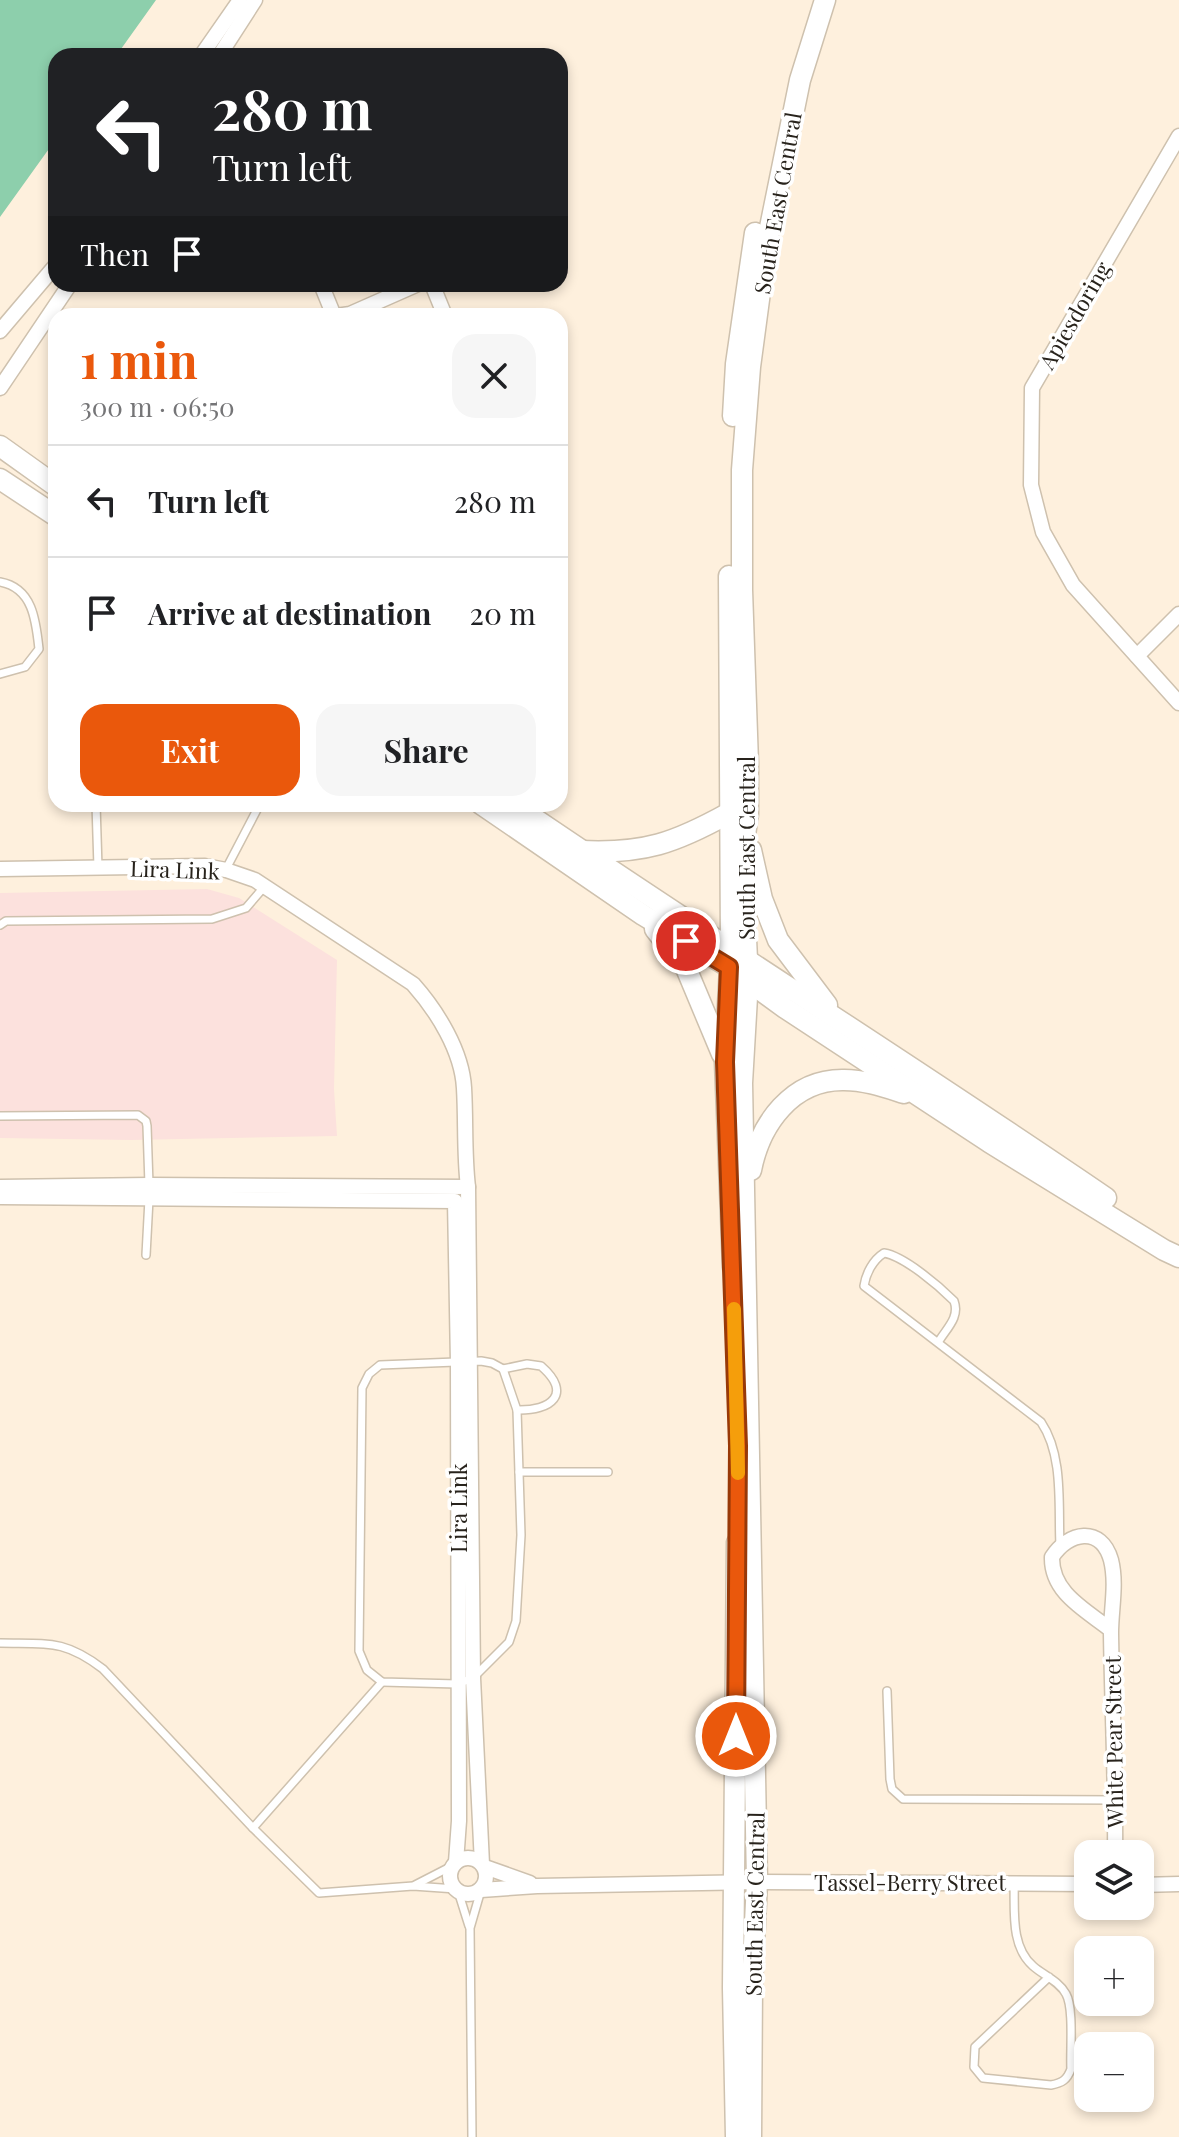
<!DOCTYPE html>
<meta charset="utf-8">
<style>
:root{--surface:#fff;--page:#f6f6f6;--text:#202124;--muted:#757577;--line:#e0e0e0;--accent:#ea580c}
body{margin:0;font-family:"Playfair Display",serif;background:var(--page);color:var(--text);height:100vh;display:flex;flex-direction:column;font-size:30px;white-space:nowrap}
*{box-sizing:border-box;margin:0}
p{font-size:26px;color:var(--muted)}
.icon{flex:none;width:44px;height:44px;fill:none;stroke:currentColor;stroke-width:2;stroke-linecap:round;stroke-linejoin:round}
.map{position:relative;flex:1;overflow:hidden}
.sheet{position:absolute;left:48px;top:308px;width:520px;height:504px;display:flex;flex-direction:column;background:var(--surface);border-radius:24px;box-shadow:0 4px 12px #0003}
.sheet>*{flex:none}
.guide{position:absolute;left:48px;top:48px;width:520px;height:244px;border-radius:24px;box-shadow:0 4px 12px #0003;background:#202124;color:#fff;overflow:hidden}
.fabs{position:absolute;left:1074px;top:1840px;display:grid;gap:16px}
.fabs a{display:grid;place-items:center;width:80px;height:80px;border-radius:16px;background:var(--surface);box-shadow:0 4px 12px #0003;font-size:40px}
.pin{position:absolute;display:grid;place-items:center;width:68px;height:68px;color:#fff;margin:-34px;border:4px solid #fff;border-radius:50%;box-shadow:0 2px 8px #0007}
.me{position:absolute;width:88px;margin:-44px;rotate:0deg;stroke-linejoin:round;filter:drop-shadow(0 0 6px #0008)}
.turn{display:flex;align-items:center;gap:28px;height:168px;padding:0 32px;font-size:36px}
.turn .icon{width:104px;height:104px;stroke-width:2.5}
.turn b{display:block;font-size:56px;line-height:68px}
.then{display:flex;align-items:center;height:76px;padding:0 32px;background:#0003;gap:16px;font-size:30px}
.round{display:grid;place-items:center;flex:none;width:84px;height:84px;border-radius:24px;background:var(--page)}
.overview{display:flex;align-items:center;justify-content:space-between;height:136px;padding:0 32px}
h1{font-size:48px;font-weight:700;line-height:60px;color:var(--accent)}
.button{display:flex;gap:16px;margin-top:auto;padding:16px 32px}
.button a{flex:1;height:92px;border-radius:24px;background:var(--accent);color:#fff;font-size:32px;font-weight:700;line-height:92px;text-align:center}
.button a+a{background:var(--page);color:var(--text)}
ul{padding:0;list-style:none}
li{display:flex;align-items:center;gap:24px;height:112px;padding:0 32px;border-top:2px solid var(--line)}
li div{flex:1}
li b{display:block;font-size:30px}
li em{font-style:normal}
.map>svg:first-child{display:block}
</style>
<div class="map">
<svg width="1179" height="2137" viewBox="0 0 1179 2137">
<rect width="100%" height="100%" fill="#fef0dd"/>
<polygon fill="#fce1dd" points="207,889 239,898 337,960 334,1089 337,1136 131,1140 0,1138 0,893"/>
<polygon fill="#8dcfac" points="0,0 156,0 116,56 56,56 56,139 0,217"/>
<g fill="none" stroke-linecap="round" stroke-linejoin="round">
<defs>
<g id="lane">
<path d="M0,582C33,588 36,621 39,649L25,667L0,674"/>
<polyline points="96,804 98,868"/>
<polyline points="226,869 260,804"/>
<polyline points="0,925 6,921 212,919 246,908 264,887"/>
<polyline points="0,1116 138,1115 146,1121 147,1126 149,1185"/>
<polyline points="146,1255 149,1199"/>
<path d="M939,1341C947,1328 960,1317 954,1301C939,1286 904,1256 884,1253C873,1260 866,1273 864,1286L1041,1422C1064,1456 1058,1506 1060,1545"/>
<polygon points="481,1361 492,1363 503,1369 517,1410 521,1535 516,1621 509,1642 473,1678 457,1684 382,1682 367,1670 359,1651 362,1388 369,1374 380,1365"/>
<path d="M503,1369L527,1364L541,1366C573,1394 551,1411 517,1410"/>
<polyline points="519,1472 608,1472"/>
<path d="M0,1643C47,1644 64,1639 103,1669L253,1828L319,1893L413,1886L456,1889"/>
<polyline points="887,1691 890,1779 892,1789 903,1799 1116,1800"/>
<polyline points="253,1828 382,1682"/>
<path d="M1014,1883C1015,1910 1010,1946 1033,1966C1043,1975 1059,1981 1066,1994C1074,2008 1070,2051 1071,2069C1067,2080 1062,2083 1051,2085L983,2078L974,2067L975,2047L1049,1977"/>
<polyline points="415,1885 452,1866"/>
<polyline points="458,1891 469,1926"/>
<polyline points="472,2137 470,1928 481,1890"/>
</g>
<g id="street">
<polyline points="201,56 240,0"/>
<polyline points="219,56 255,0"/>
<polyline points="1179,136 1032,388 1031,485 1043,532 1073,585 1179,703"/>
<polyline points="321,284 334,316"/>
<polyline points="432,284 445,316"/>
<polyline points="336,316 350,314 418,284"/>
<polyline points="0,331 56,265"/>
<polyline points="0,388 70,284"/>
<polyline points="1137,656 1179,614"/>
<path d="M0,869L205,866L226,870L255,880L413,984C437,1011 462,1051 464,1088C466,1121 464,1154 468,1187"/>
<polyline points="0,1187 149,1185 468,1187 473,1678 482,1864"/>
<polyline points="0,1197 455,1201 458,1363 459,1821 456,1862"/>
<path d="M1111,1630C1086,1610 1051,1593 1052,1557C1068,1532 1101,1525 1111,1560C1117,1584 1111,1609 1111,1633C1112,1707 1116,1780 1115,1854"/>
<circle cx="468" cy="1876" r="18"/>
<polyline points="485,1867 530,1883"/>
<polyline points="1140,1885 1179,1884"/>
<polyline points="481,1890 537,1886 757,1882 1088,1884"/>
</g>
<g id="secondary">
<polyline points="733,416 736,364 755,233"/>
<polyline points="0,446 56,486"/>
<polyline points="0,479 56,516"/>
<polyline points="729,576 731,948 725,1062 733,1267"/>
<polyline points="481,804 643,915 729,967 785,1008 989,1142 1164,1250 1179,1257"/>
<path d="M513,804C709,938 910,1064 1106,1198"/>
<polyline points="751,850 762,899 778,940 827,1005"/>
<path d="M581,851C644,854 675,843 729,813"/>
<polyline points="655,929 686,968 722,1054"/>
<path d="M751,1170C760,1124 792,1079 844,1080C865,1080 885,1087 904,1093"/>
<polyline points="736,2137 733,1988 737,1543"/>
<polyline points="751,2137 752,1985 757,1882 742,1083 748,980 742,856 748,814 748,763 742,590 742,470 750,367 766,247 800,80 825,0"/>
</g>
</defs>
<use href="#lane" stroke="#cec1ae" stroke-width="10"/>
<use href="#street" stroke="#cec1ae" stroke-width="17"/>
<use href="#secondary" stroke="#cec1ae" stroke-width="23"/>
<use href="#lane" stroke="#fff" stroke-width="7"/>
<use href="#street" stroke="#fff" stroke-width="14"/>
<use href="#secondary" stroke="#fff" stroke-width="20"/>
</g>
<g fill="none" stroke-linecap="round" stroke-linejoin="round">
<defs>
<polyline id="route" points="686,941 729,967 725,1062 738,1446 736,1736"/>
</defs>
<use href="#route" stroke="#983908" stroke-width="20"/>
<use href="#route" stroke="#ea580c" stroke-width="14"/>
<polyline stroke="#f59e0b" stroke-width="14" points="734,1309 738,1473"/>
</g>
<g text-anchor="middle" dominant-baseline="central" stroke-width="7" stroke-linejoin="round" paint-order="stroke">
<g font-size="22" fill="#28231c" stroke="#fff">
<text transform="translate(777 203) rotate(-80)">South East Central</text>
<text transform="translate(1074 315) rotate(-60)">Apiesdoring</text>
<text transform="translate(746 848) rotate(-90)">South East Central</text>
<text transform="translate(175 869) rotate(2)">Lira Link</text>
<text transform="translate(458 1508) rotate(-90)">Lira Link</text>
<text transform="translate(1113 1742) rotate(-91)">White Pear Street</text>
<text x="910" y="1882">Tassel-Berry Street</text>
<text transform="translate(754 1904) rotate(-89)">South East Central</text>
</g>
</g>
</svg>
<div class="fabs">
<a><svg class="icon" aria-label="layers" viewBox="0 0 24 24"><path d="M12 4l9 5-9 5-9-5zM3 14l9 5 9-5"/></svg></a>
<a>+</a>
<a>−</a>
</div>
<div class="pin" style="left:686px;top:941px;background:#d93025"><svg class="icon" aria-label="arrive" viewBox="0 0 24 24"><path d="M6 21V4h12l-3 4 3 4H6"/></svg></div>
<svg class="me" style="left:736px;top:1736px" viewBox="-20 -20 40 40"><circle r="17" fill="#ea580c" stroke="#fff" stroke-width="3"/><path d="M0-11L8 9 0 5-8 9z" fill="#fff"/></svg>
<div class="guide">
<div class="turn"><svg class="icon" aria-label="left" viewBox="0 0 24 24"><path d="M17 20v-9H6M10 6l-5 5 5 5"/></svg><div><b>280 m</b>Turn left</div></div>
<div class="then">Then<svg class="icon" aria-label="arrive" viewBox="0 0 24 24"><path d="M6 21V4h12l-3 4 3 4H6"/></svg></div>
</div>
<section class="sheet">
<div class="overview"><div><h1>1 min</h1><p>300 m · 06:50</p></div><a class="round"><svg class="icon" aria-label="close" viewBox="0 0 24 24"><path d="M6 6l12 12M18 6L6 18"/></svg></a></div>
<ul>
<li><svg class="icon" aria-label="left" viewBox="0 0 24 24"><path d="M17 20v-9H6M10 6l-5 5 5 5"/></svg><div><b>Turn left</b></div><em>280 m</em></li>
<li><svg class="icon" aria-label="arrive" viewBox="0 0 24 24"><path d="M6 21V4h12l-3 4 3 4H6"/></svg><div><b>Arrive at destination</b></div><em>20 m</em></li>
</ul>
<div class="button"><a>Exit</a><a>Share</a></div>
</section>
</div>
